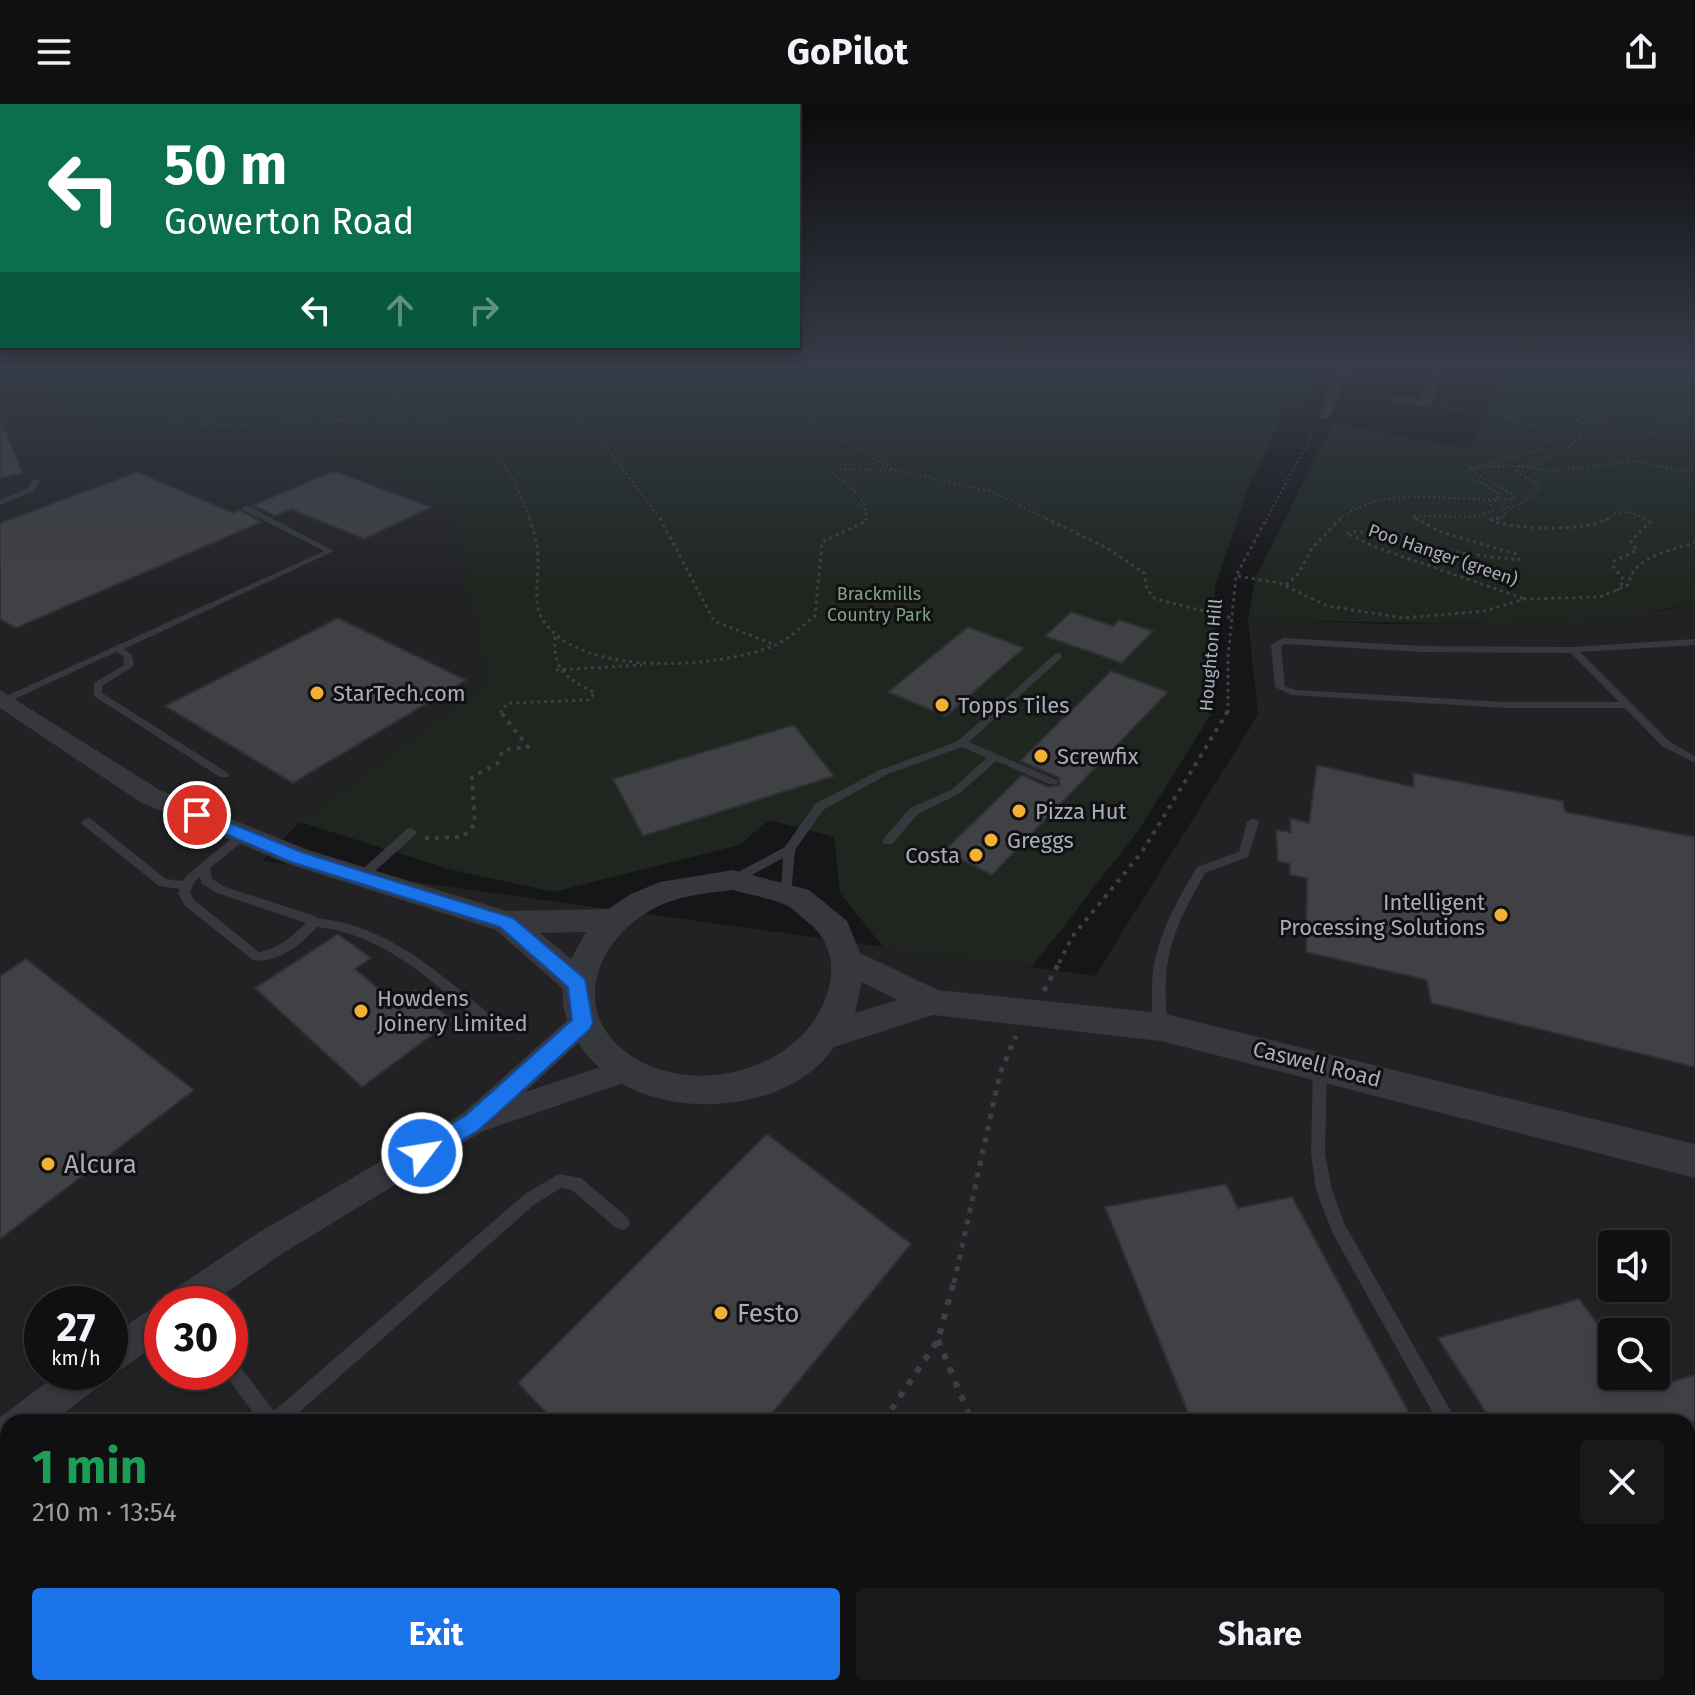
<!DOCTYPE html>
<meta charset="utf-8">
<style>
:root{--surface:#101012;--page:#19191b;--text:#f1f3f6;--muted:#9c9d9f;--line:#303032;--accent:#1a73e8}
body{margin:0;font-family:"Fira Sans",sans-serif;background:var(--page);color:var(--text);height:100vh;display:flex;flex-direction:column;font-size:30px;white-space:nowrap}
*{box-sizing:border-box;margin:0}
p{font-size:26px;color:var(--muted)}
.icon{flex:none;width:44px;height:44px;fill:none;stroke:currentColor;stroke-width:2;stroke-linecap:round;stroke-linejoin:round}
.map{position:relative;flex:1;overflow:hidden}
.sheet{position:absolute;left:0px;top:1310px;width:1696px;height:282px;display:flex;flex-direction:column;background:var(--surface);border-radius:24px 24px 0 0;box-shadow:0 4px 12px #0003,0 0 0 2px var(--line)}
.sheet>*{flex:none}
.hud{position:absolute;left:0px;top:0px;width:800px;height:244px;box-shadow:0 4px 12px #0003,0 0 0 2px var(--line);background:#0b6e4f;color:#fff;overflow:hidden}
.controls{position:absolute;left:1598px;top:1126px;display:grid;gap:16px}
.controls a{display:grid;place-items:center;width:72px;height:72px;border-radius:8px;background:var(--surface);box-shadow:0 4px 12px #0003,0 0 0 2px var(--line);font-size:40px}
.speed{position:absolute;left:24px;top:1182px;display:flex;gap:16px;font-size:40px;font-weight:700;text-align:center}
.speed>*{display:grid;place-content:center;width:104px;height:104px;border-radius:50%;background:var(--surface);box-shadow:0 4px 12px #0003,0 0 0 2px var(--line);line-height:1}
.speed small{font-size:20px;font-weight:400}
.speed .limit{border:12px solid #d22;background:#fff;color:#111}
.pin{position:absolute;display:grid;place-items:center;width:68px;height:68px;color:#fff;margin:-34px;border:4px solid #fff;border-radius:50%;box-shadow:0 2px 8px #0007}
.me{position:absolute;width:88px;margin:-44px;rotate:59deg;stroke-linejoin:round;filter:drop-shadow(0 0 6px #0008)}
.turn{display:flex;align-items:center;gap:28px;height:168px;padding:0 32px;font-size:36px}
.turn .icon{width:104px;height:104px;stroke-width:2.5}
.turn b{display:block;font-size:56px;line-height:68px}
.lanes{display:flex;align-items:center;height:76px;padding:0 32px;background:#0003;justify-content:center;gap:40px;direction:ltr}
.lanes .off{opacity:.35}
.round{display:grid;place-items:center;flex:none;width:84px;height:84px;border-radius:8px;background:var(--page)}
.overview{display:flex;align-items:center;justify-content:space-between;height:136px;padding:0 32px}
h1{font-size:48px;font-weight:700;line-height:60px;color:#1e9e55}
.cta{display:flex;gap:16px;margin-top:auto;padding:16px 32px}
.cta a{flex:1;height:92px;border-radius:8px;background:var(--accent);color:#fff;font-size:32px;font-weight:700;line-height:92px;text-align:center}
.cta a+a{background:var(--page);color:var(--text)}
header{display:flex;justify-content:space-between;align-items:center;height:104px;padding:0 32px;background:var(--surface);font-size:36px;font-weight:700}
.map>svg:first-child{display:block}
</style>
<header><svg class="icon" aria-label="menu" viewBox="0 0 24 24"><path d="M4 6h16M4 12h16M4 18h16"/></svg>GoPilot<svg class="icon" aria-label="share" viewBox="0 0 24 24"><path d="M12 15V3M7 8l5-5 5 5M5 13v7h14v-7"/></svg></header>
<div class="map">
<svg width="1695" height="1591" viewBox="0 0 1695 1591">
<rect width="100%" height="100%" fill="#161618"/>
<path fill="#222225" fill-rule="evenodd" d="M0,271L143,354L330,353L450,398L467,482L492,577L300,718L262,757L1095,872L1258,611L1248,515L1387,520L1554,517L1667,506L1695,498V1591H0ZM1612,1140H1656V1184H1612ZM42,1200H110V1268H42ZM162,1200H230V1268H162ZM1612,1228H1656V1272H1612ZM8,1318H1688V1584H8Z"/>
<g fill="#1e261f">
<polygon points="0,264 1309,264 1322,267 1304,303 1289,301 1247,385 1215,483 1213,607 1140,724 1032,863 883,843 840,789 834,733 769,716 739,741 554,788 452,766 300,718 491,577 467,482 450,398 330,353 143,354 0,271"/>
<path d="M1538,264H1695V498C1633,516 1564,517 1500,518C1416,519 1332,518 1248,515L1255,475L1333,319L1470,345L1499,273Z"/>
</g>
<g fill="#404145" stroke="#303034" stroke-width="2">
<polygon points="0,315 23,369 0,374"/>
<polygon points="334,367 431,403 364,435 291,405 275,412 253,401"/>
<polygon points="137,368 233,409 240,406 261,418 16,524 0,515 0,419"/>
<polygon points="1071,508 1113,522 1119,516 1153,527 1122,559 1045,532"/>
<polygon points="338,514 466,576 293,679 165,602"/>
<polygon points="968,523 1024,544 946,612 888,588"/>
<polygon points="1111,567 1168,588 992,771 944,747 1022,671 1048,683 1060,681 1058,673 1020,657"/>
<polygon points="794,621 834,672 643,732 613,675"/>
<polygon points="1317,661 1414,683 1413,669 1563,697 1565,708 1695,733 1695,963 1431,899 1427,876 1306,848 1307,774 1290,771 1290,760 1278,757 1276,726 1291,728 1290,714 1309,719"/>
<polygon points="338,830 371,854 355,865 396,899 415,886 452,916 362,983 255,884"/>
<polygon points="26,855 194,986 0,1135 0,872"/>
<polygon points="767,1030 911,1140 765,1318 555,1318 518,1279"/>
<polygon points="1226,1080 1238,1104 1292,1093 1414,1318 1192,1318 1105,1103"/>
<polygon points="1579,1195 1612,1239 1612,1272 1637,1272 1647,1285 1695,1271 1695,1318 1492,1318 1438,1234"/>
</g>
<g fill="none" stroke-linecap="round" stroke-linejoin="round">
<g stroke="#3d3f44" stroke-width="2" stroke-dasharray="2 3" stroke-linecap="butt">
<polyline points="80,264 173,318 210,322 337,317"/>
<path d="M377,264L298,291L337,295L397,289L400,294L337,317C445,316 487,297 530,416"/>
<polyline points="520,264 609,346 661,416"/>
<polyline points="675,264 689,278 806,316 895,366 993,388 1049,416"/>
<polyline points="1695,283 1695,295"/>
<polyline points="1440,302 1514,315 1557,332"/>
<polyline points="1688,311 1691,304 1687,287 1695,279"/>
<polyline points="200,319 298,291"/>
<path d="M866,416C866,392 851,382 832,370L836,365L895,366"/>
<polyline points="1266,416 1315,325"/>
<path d="M1338,416C1384,380 1442,397 1496,395L1500,390L1469,372L1468,365L1536,347L1584,312L1619,306L1658,315L1680,314"/>
<polyline points="1419,416 1412,412 1472,413 1493,407 1490,397 1514,395 1511,389 1476,370 1474,366 1480,363 1522,362 1548,367 1638,357 1678,367 1695,365"/>
<path d="M1492,416L1505,412L1504,404L1521,400L1538,386L1536,379L1515,367L1565,346L1579,335L1583,316L1603,315L1611,321L1608,330C1638,339 1669,326 1695,310"/>
<path d="M1606,416C1620,404 1631,407 1647,416"/>
</g>
<g stroke="#3d3f44" stroke-width="3" stroke-dasharray="3 4" stroke-linecap="butt">
<path d="M529,414C534,427 538,441 538,456C539,475 532,499 543,516C579,574 720,565 775,541C790,535 802,522 815,512L822,438L866,417V414"/>
<polyline points="660,414 714,517 773,540"/>
<polyline points="1045,414 1107,444 1144,469 1147,485 1155,495 1232,514"/>
<polyline points="1415,414 1441,428 1516,450 1519,456 1444,447 1357,427 1346,429 1375,443 1525,495"/>
<path d="M1499,414L1491,416C1513,426 1588,428 1609,414"/>
<path d="M1238,472L1279,479L1328,502L1403,514L1484,507L1525,495L1600,493L1628,481C1634,451 1669,448 1695,438"/>
<polyline points="1286,481 1298,470 1312,444 1341,414"/>
<polyline points="1617,487 1624,476 1613,462 1614,457 1637,446 1631,437 1650,418 1643,414"/>
<polyline points="556,566 642,561"/>
<path d="M500,609L508,599L588,596L595,589C567,574 553,567 555,533"/>
<polyline points="1228,609 1228,554 1236,472 1267,414"/>
</g>
<g stroke="#3d3f44" stroke-width="4" stroke-dasharray="4 6" stroke-linecap="butt">
<polyline points="425,734 463,733 475,720 472,673 497,660 503,646 528,643 500,607"/>
<polyline points="1059,859 1072,833 1142,748 1228,607"/>
</g>
<g stroke="#3d3f44" stroke-width="5" stroke-dasharray="5 7" stroke-linecap="butt">
<polyline points="1044,887 1060,857"/>
<polyline points="954,1179 1000,969 1016,932"/>
</g>
<g stroke="#3d3f44" stroke-width="6" stroke-dasharray="6 9" stroke-linecap="butt">
<polyline points="938,1236 972,1318"/>
<polyline points="883,1318 938,1236 954,1177"/>
<polyline points="975,1584 976,1591"/>
<polyline points="691,1591 697,1584"/>
</g>
<g fill="#37383d" fill-rule="evenodd">
<polygon points="33,375 40,377 34,387 0,401 0,396 28,384"/>
<polygon points="243,402 249,402 334,447 124,545 132,551 134,562 102,582 102,589 228,669 229,671 228,673 220,673 94,592 94,579 124,561 123,552 116,548 8,598 2,598 2,594 324,447 243,406"/>
<path d="M1283,534L1422,542L1573,543L1695,535V541L1580,548L1670,638L1695,652V659L1662,642L1625,604H1506L1291,591L1275,583L1271,541ZM1285,540L1422,548L1571,549L1619,598H1506L1296,586L1285,582L1281,542Z"/>
<polygon points="1058,549 1061,550 1061,554 969,638 1057,676 1058,678 1057,680 1049,680 996,657 959,690 918,710 892,740 884,740 882,737 884,734 910,704 951,686 987,654 962,643 888,670 823,706 795,746 791,790 787,791 781,787 783,754 737,779 729,779 727,776 729,773 785,743 815,700 880,666 958,637 1055,550"/>
<path d="M87,714L91,715L166,775L183,777L186,772L239,728H247L249,731L247,734L210,764L212,775L225,783L315,812L317,814C391,822 440,871 496,915L498,919L496,923L491,924L486,923C435,881 386,830 317,823C302,840 277,860 253,856L185,802L178,789L180,785L159,782L83,721L81,718ZM200,773L202,780L217,789L306,819C293,832 278,845 259,848L194,796L190,789L195,777Z"/>
<path d="M1253,714L1259,718L1248,753L1205,769C1172,828 1160,854 1168,923L1166,927L1161,928L1156,927C1152,916 1152,902 1152,890C1151,842 1173,804 1197,763L1239,748L1247,718Z"/>
<polygon points="411,724 417,728 415,731 365,776 357,776 355,773 357,770 407,725"/>
<polygon points="1320,957 1325,959 1327,963 1325,1050 1332,1086 1345,1121 1457,1318 1438,1318 1333,1130 1316,1086 1311,1050 1313,963 1315,959"/>
<polygon points="559,1070 581,1074 628,1114 630,1119 628,1124 622,1126 616,1124 572,1086 561,1084 535,1100 288,1318 260,1318 224,1269 230,1268 230,1254 236,1257 274,1307 525,1090"/>
<polygon points="1587,1584 1609,1584 1612,1591 1589,1591"/>
</g>
<g fill="#37383d" fill-rule="evenodd">
<polygon points="1340,264 1353,264 1345,274 1330,313 1318,316 1333,273"/>
<polygon points="1432,264 1444,264 1430,303 1393,298 1393,292 1420,295"/>
<polygon points="582,908 591,911 595,919 591,927 525,988 625,955 635,959 639,967 635,975 483,1027 280,1151 210,1200 162,1200 162,1236 122,1265 107,1269 102,1280 52,1318 8,1318 8,1349 0,1352 0,1313 61,1268 110,1268 110,1232 162,1198 166,1200 170,1188 258,1129 462,1010 573,911"/>
</g>
<path fill="#37383d" fill-rule="evenodd" d="M0,586L160,686L308,746L507,807L608,805L631,790L660,778L733,766L809,786L847,817L860,849L938,886L1161,909L1695,1040V1074L1161,937L933,911L834,943C782,1021 618,1021 575,932C567,918 561,902 563,885L496,826L288,760L140,698L0,604ZM733,786C750,791 770,794 786,801C794,805 802,814 810,820C828,835 834,856 830,879C813,962 701,996 633,953C569,912 593,839 651,806C676,792 704,789 733,786ZM586,828L571,855L540,829ZM862,878L898,896L855,909Z"/>
</g>
<linearGradient id="sky" x2="0" y2="1"><stop stop-color="#0c0c0d"/><stop offset="0.54" stop-color="#363c48"/><stop offset="1" stop-color="#363c48" stop-opacity="0"/></linearGradient>
<rect width="1695" height="487" fill="url(#sky)"/>
<polygon fill="#1a73e8" stroke="#114b97" stroke-width="2" points="197,706 304,749 513,814 585,875 593,919 590,925 480,1025 430,1056 422,1059 414,1056 410,1049 414,1042 465,1012 572,916 568,883 500,823 291,758 191,715 191,707"/>
<g fill="#f2b134" stroke="#111113" stroke-width="3">
<circle cx="317" cy="589" r="8"/>
<circle cx="942" cy="601" r="8"/>
<circle cx="1041" cy="652" r="8"/>
<circle cx="1019" cy="707" r="8"/>
<circle cx="991" cy="736" r="8"/>
<circle cx="976" cy="751" r="8"/>
<circle cx="1501" cy="811" r="8"/>
<circle cx="361" cy="907" r="8"/>
<circle cx="48" cy="1060" r="8"/>
<circle cx="721" cy="1209" r="8"/>
</g>
<g text-anchor="middle" dominant-baseline="central" stroke-width="6" stroke-linejoin="round" paint-order="stroke">
<g font-size="18" fill="#a8adb8" stroke="#111113">
<text transform="translate(1443 451) rotate(19)">Poo Hanger (green)</text>
<text transform="translate(1211 551) rotate(-85)">Houghton Hill</text>
</g>
<g font-size="18" fill="#7fa381" stroke="#111113">
<text x="879" y="490">Brackmills<tspan x="879" dy="21">Country Park</tspan></text>
</g>
<g font-size="22" fill="#a8adb8" stroke="#111113" text-anchor="start">
<text x="333" y="589">StarTech.com</text>
<text x="958" y="601">Topps Tiles</text>
<text x="1057" y="652">Screwfix</text>
<text x="1035" y="707">Pizza Hut</text>
<text x="1007" y="736">Greggs</text>
<text x="960" y="751" text-anchor="end">Costa</text>
<text x="1485" y="798" text-anchor="end">Intelligent<tspan x="1485" dy="25">Processing Solutions</tspan></text>
<text x="377" y="894">Howdens<tspan x="377" dy="25">Joinery Limited</tspan></text>
</g>
<g font-size="22" fill="#a8adb8" stroke="#111113">
<text transform="translate(1317 960) rotate(14)">Caswell Road</text>
</g>
<g font-size="26" fill="#a8adb8" stroke="#111113" text-anchor="start">
<text x="64" y="1060">Alcura</text>
<text x="737" y="1209">Festo</text>
</g>
</g>
</svg>
<div class="controls">
<a><svg class="icon" aria-label="sound" viewBox="0 0 24 24"><path d="M4 9h4l5-4v14l-5-4H4zM17 9q2 3 0 6"/></svg></a>
<a><svg class="icon" aria-label="search" viewBox="0 0 24 24"><circle cx="10" cy="10" r="6"/><path d="M15 15l6 6"/></svg></a>
</div>
<div class="speed"><div>27<small>km/h</small></div><div class="limit">30</div></div>
<div class="pin" style="left:197px;top:711px;background:#d93025"><svg class="icon" aria-label="arrive" viewBox="0 0 24 24"><path d="M6 21V4h12l-3 4 3 4H6"/></svg></div>
<svg class="me" style="left:422px;top:1049px" viewBox="-20 -20 40 40"><circle r="17" fill="#1a73e8" stroke="#fff" stroke-width="3"/><path d="M0-11L8 9 0 5-8 9z" fill="#fff"/></svg>
<div class="hud">
<div class="turn"><svg class="icon" aria-label="left" viewBox="0 0 24 24"><path d="M17 20v-9H6M10 6l-5 5 5 5"/></svg><div><b>50 m</b>Gowerton Road</div></div>
<div class="lanes"><svg class="icon" aria-label="left" viewBox="0 0 24 24"><path d="M17 20v-9H6M10 6l-5 5 5 5"/></svg><svg class="icon off" aria-label="ahead" viewBox="0 0 24 24"><path d="M12 20V5M6 11l6-6 6 6"/></svg><svg class="icon off" aria-label="right" viewBox="0 0 24 24"><path d="M7 20v-9h11M14 6l5 5-5 5"/></svg></div>
</div>
<section class="sheet">
<div class="overview"><div><h1>1 min</h1><p>210 m · 13:54</p></div><a class="round"><svg class="icon" aria-label="close" viewBox="0 0 24 24"><path d="M6 6l12 12M18 6L6 18"/></svg></a></div>
<div class="cta"><a>Exit</a><a>Share</a></div>
</section>
</div>
